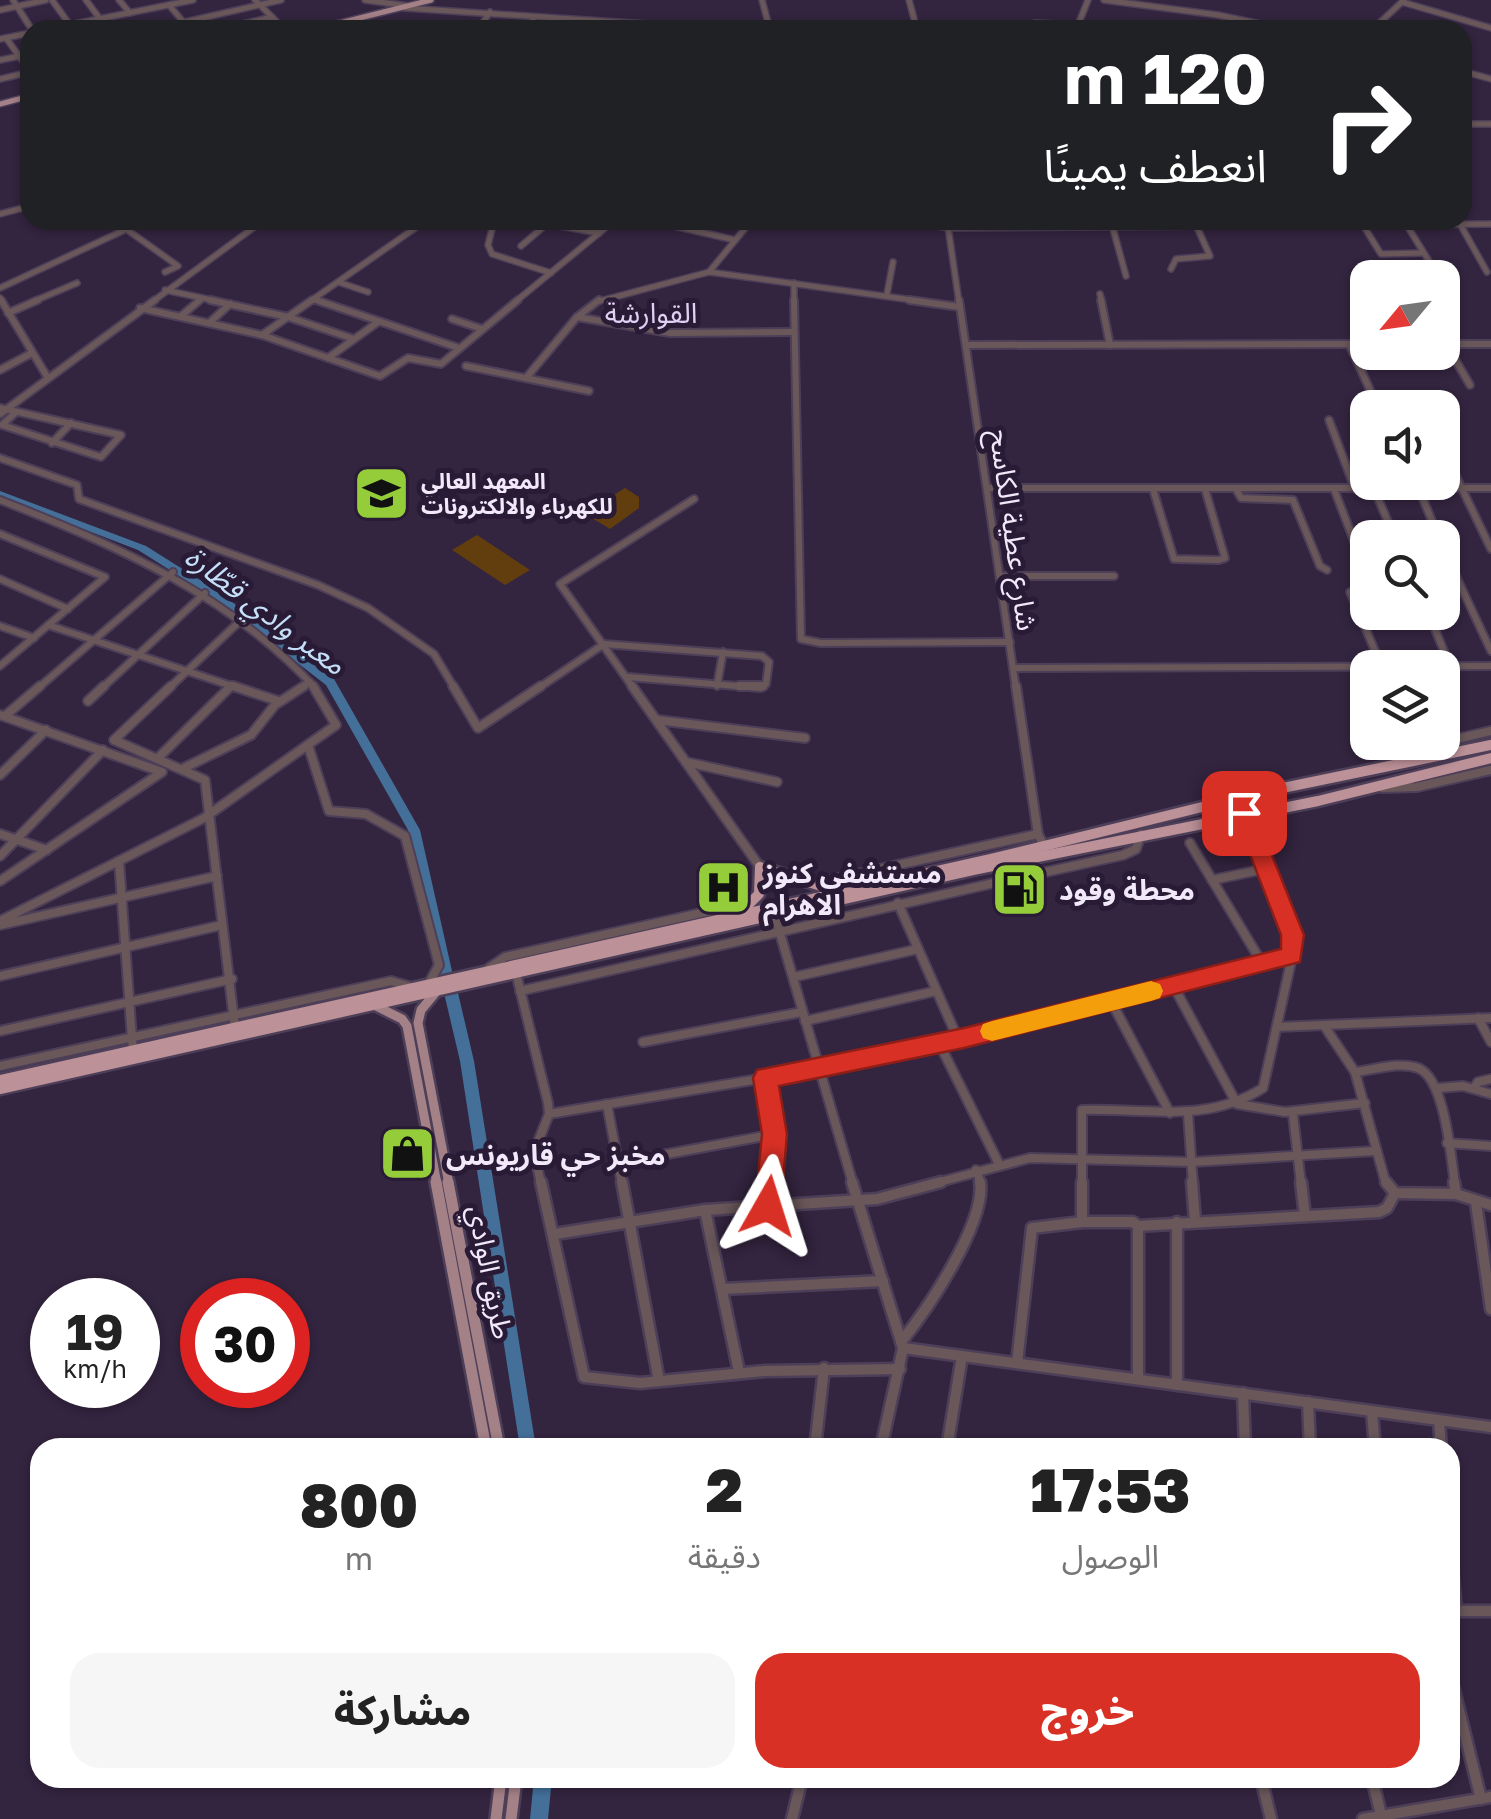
<!DOCTYPE html>
<html lang="ar">
<meta charset="utf-8">
<style>
:root{--surface:#fff;--page:#f6f6f6;--text:#222;--muted:#767676;--accent:#d93025}
body{margin:0;font-family:"Golos Text","Noto Sans Arabic",sans-serif;background:var(--page);color:var(--text);direction:rtl;height:100vh;display:flex;flex-direction:column;font-size:38px;white-space:nowrap}
*{box-sizing:border-box;margin:0}
p{font-size:32px;color:var(--muted)}
.icon{flex:none;width:55px;height:55px;fill:none;stroke:currentColor;stroke-width:2;stroke-linecap:round;stroke-linejoin:round}
.map{position:relative;flex:1;overflow:hidden;direction:ltr}
.details{position:absolute;left:30px;top:1438px;width:1430px;height:350px;display:flex;flex-direction:column;background:var(--surface);border-radius:30px;box-shadow:0 2px 8px #0004;direction:rtl}
.details>*{flex:none}
.banner{position:absolute;left:20px;top:20px;width:1452px;height:210px;border-radius:30px;box-shadow:0 2px 8px #0004;direction:rtl;background:#202124;color:#fff;overflow:hidden}
.needle{width:65px;rotate:241deg}
.buttons{position:absolute;left:1350px;top:260px;display:grid;gap:20px}
.buttons a{display:grid;place-items:center;width:110px;height:110px;border-radius:20px;background:var(--surface);box-shadow:0 2px 8px #0004;font-size:50px}
.speed{position:absolute;left:30px;top:1278px;display:flex;gap:20px;font-size:50px;font-weight:700;text-align:center}
.speed>*{display:grid;place-content:center;width:130px;height:130px;border-radius:50%;background:var(--surface);box-shadow:0 2px 8px #0004;line-height:1}
.speed small{font-size:25px;font-weight:400}
.speed .limit{border:15px solid #d22;background:#fff;color:#111}
.pin{position:absolute;display:grid;place-items:center;width:85px;height:85px;color:#fff;margin:-42px;border-radius:20px;box-shadow:0 5px 15px #0006}
.me{position:absolute;width:110px;margin:-55px;rotate:6deg;stroke-linejoin:round;filter:drop-shadow(0 0 8px #0008)}
.turn{display:flex;align-items:center;gap:35px;height:210px;padding:0 40px;font-size:45px}
.turn .icon{width:130px;height:130px;stroke-width:2.5}
.turn b{display:block;font-size:70px;line-height:85px}
.eta{display:flex;justify-content:space-evenly;align-items:center;height:170px;text-align:center}
.eta b{font-size:60px;font-weight:800;line-height:70px}
.primary-button{display:flex;gap:20px;margin-top:auto;padding:20px 40px}
.primary-button a{flex:1;height:115px;border-radius:30px;background:var(--accent);color:#fff;font-size:40px;font-weight:800;line-height:115px;text-align:center}
.primary-button a+a{background:var(--page);color:var(--text)}
.map>svg:first-child{display:block}
</style>
<div class="map">
<svg width="1491" height="1819" viewBox="0 0 1491 1819">
<rect width="100%" height="100%" fill="#33243f"/>
<g fill="#623e0f">
<polygon points="625,488 639,497 639,508 610,529 584,513"/>
<polygon points="477,535 530,570 505,585 452,550"/>
</g>
<g fill="none" stroke-linecap="round" stroke-linejoin="round">
<g fill="#436f99" fill-rule="evenodd">
<polygon points="0,491 146,546 219,592 334,679 420,830 452,971 451,975 441,975 440,971 408,830 326,685 211,596 138,550 0,497"/>
<polygon points="451,988 456,989 458,993 474,1061 536,1448 520,1448 460,1061 444,993 446,989"/>
<polygon points="534,1778 552,1778 548,1819 530,1819"/>
</g>
<defs>
<g id="minor-far3">
<polyline points="13,0 32,30"/>
<polyline points="52,0 70,25"/>
<polyline points="86,0 100,19"/>
<polyline points="119,0 130,13"/>
<polyline points="255,0 285,30"/>
<polyline points="365,0 409,6"/>
<polyline points="762,0 770,30"/>
<polyline points="909,0 917,30"/>
<polyline points="1104,0 1218,15 1290,30"/>
<polyline points="1402,2 1491,28"/>
<polyline points="169,5 190,30"/>
<polyline points="405,8 739,30"/>
<polyline points="0,10 46,0"/>
<polyline points="535,17 531,22 550,26 550,30"/>
<polyline points="1381,22 1409,30"/>
<polyline points="44,30 193,0"/>
<polyline points="150,30 281,0"/>
<polyline points="217,30 272,17"/>
<polyline points="478,30 490,12"/>
<polyline points="1014,30 1035,23 1078,25 1088,0"/>
<polyline points="1372,30 1404,0"/>
<polyline points="6,38 30,71"/>
<polyline points="0,39 30,33"/>
<polyline points="0,60 30,54"/>
<polyline points="1462,71 1491,79"/>
<polyline points="0,79 30,72"/>
<polyline points="1462,124 1491,124"/>
<polyline points="0,214 30,206"/>
<polyline points="120,220 126,229 178,266 165,272"/>
<polyline points="448,220 493,225 502,220"/>
<polyline points="527,220 599,233"/>
<polyline points="648,220 735,240"/>
<polyline points="909,220 948,228 1491,224"/>
<polyline points="947,220 959,302"/>
<polyline points="1406,224 1437,274"/>
<polyline points="1460,224 1487,272"/>
<polyline points="493,225 488,245 492,254 551,273"/>
<polyline points="1112,225 1126,276"/>
<polyline points="1363,225 1381,254 1422,253"/>
<polyline points="521,246 548,223"/>
<polyline points="1171,269 1176,259 1210,256 1196,225"/>
<polyline points="709,272 752,220"/>
<polyline points="338,282 368,292"/>
<polyline points="794,283 794,302"/>
<polyline points="0,288 146,220"/>
<polyline points="165,290 221,302"/>
<polyline points="887,294 893,262"/>
<polyline points="1100,294 1102,302"/>
<polyline points="0,298 3,302"/>
<polyline points="313,299 323,302"/>
<polyline points="32,302 77,283"/>
<polyline points="152,302 264,220"/>
<polyline points="197,302 202,298"/>
<polyline points="309,302 421,224 444,220"/>
<polyline points="515,302 615,220"/>
<polyline points="596,302 709,272 927,302"/>
</g>
<g id="minor-far2">
<polyline points="1,300 48,378"/>
<polyline points="210,300 288,317 354,339"/>
<polyline points="316,300 459,348"/>
<polyline points="794,300 801,639 821,643 1010,642"/>
<polyline points="909,300 960,307"/>
<polyline points="959,300 1016,689"/>
<polyline points="1101,300 1110,345"/>
<polyline points="140,308 262,335 380,376 408,358 441,364 518,300"/>
<polyline points="8,313 38,300"/>
<polyline points="181,316 200,300"/>
<polyline points="577,317 670,333 794,332"/>
<polyline points="452,319 482,329"/>
<polyline points="209,323 230,304"/>
<polyline points="262,335 312,300"/>
<polyline points="1349,344 1376,403"/>
<polyline points="1442,344 1491,344"/>
<polyline points="1446,344 1470,385"/>
<polyline points="967,345 1368,344"/>
<polyline points="328,358 378,322"/>
<polyline points="466,366 589,391"/>
<polyline points="0,370 32,353"/>
<polyline points="526,378 577,317 599,300"/>
<polyline points="0,408 121,435 101,457 2,425 15,413"/>
<polyline points="0,414 155,300"/>
<polyline points="1329,420 1355,489"/>
<polyline points="52,443 71,423"/>
<polyline points="1442,447 1491,549"/>
<polyline points="0,458 77,485 79,499 318,585 368,608 434,654 455,689"/>
<polyline points="1416,482 1439,538"/>
<polyline points="988,488 1491,488"/>
<polyline points="1153,489 1174,559 1219,560 1225,558 1205,489"/>
<polyline points="1236,489 1241,498 1293,500 1320,566 1327,570"/>
<polyline points="1334,489 1359,554 1368,557"/>
<polyline points="1374,489 1395,538"/>
<path d="M0,500C117,546 229,594 316,689"/>
<polyline points="0,534 105,577 0,666"/>
<polyline points="1442,546 1491,651"/>
<polyline points="1001,576 1114,576"/>
<polyline points="0,579 68,609"/>
<polyline points="1350,592 1381,665"/>
<polyline points="1428,612 1450,666"/>
<polyline points="48,625 241,689"/>
<polyline points="0,626 34,638"/>
<polyline points="1014,668 1491,666"/>
<polyline points="717,686 723,652"/>
<polyline points="37,689 173,572"/>
<polyline points="101,689 205,593"/>
<polyline points="168,689 241,620"/>
<polyline points="228,689 231,686"/>
<polyline points="300,689 310,682"/>
<polyline points="537,689 604,644 762,656 769,662 766,684 761,688 628,677"/>
<polyline points="634,689 560,584 694,499"/>
</g>
<g id="minor-far1">
<polyline points="171,686 114,740 205,780 235,1028"/>
<polyline points="453,686 478,728 541,686"/>
<polyline points="632,686 760,867"/>
<polyline points="739,686 763,686"/>
<polyline points="1016,686 1038,834 1044,846"/>
<polyline points="88,701 104,686"/>
<polyline points="278,703 304,686"/>
<polyline points="0,715 162,772 0,881"/>
<polyline points="5,716 40,686"/>
<polyline points="657,720 805,738"/>
<polyline points="308,745 329,811 366,814 405,836 439,965 428,985"/>
<polyline points="1449,754 1452,740 1491,731"/>
<polyline points="158,758 231,686"/>
<polyline points="686,762 777,782"/>
<polyline points="184,768 251,735 278,701 233,686"/>
<polyline points="0,775 46,730"/>
<polyline points="1382,788 1417,787 1491,770"/>
<polyline points="0,834 47,850"/>
<polyline points="1190,843 1262,963"/>
<polyline points="0,856 103,750"/>
<polyline points="119,861 133,1052"/>
<polyline points="1032,875 1123,855 1136,849 1141,834"/>
<polyline points="1212,880 1269,868"/>
<polyline points="816,883 1038,834"/>
<polyline points="898,903 958,1039"/>
<polyline points="775,916 853,1184"/>
<polyline points="0,921 204,818 336,725 313,686"/>
<polyline points="0,925 217,876"/>
<polyline points="489,968 505,957 750,902"/>
<polyline points="516,973 548,1103 549,1114 534,1152 541,1184"/>
<polyline points="0,976 222,925"/>
<polyline points="794,977 918,949"/>
<polyline points="1173,985 1237,1104 1285,1112 1365,1103"/>
<polyline points="520,991 994,883"/>
<polyline points="1111,1001 1170,1113"/>
<polyline points="1478,1018 1491,1042"/>
<polyline points="805,1021 936,991"/>
<polyline points="1277,1027 1491,1018"/>
<polyline points="1325,1027 1355,1072 1386,1184"/>
<polyline points="0,1031 232,979"/>
<polyline points="643,1042 802,1012"/>
<polyline points="939,1043 999,1164"/>
<polyline points="0,1066 391,981 415,988"/>
<path d="M1355,1072C1374,1070 1399,1061 1418,1068C1445,1078 1451,1158 1455,1184"/>
<polyline points="766,1078 775,1134 770,1184"/>
<polyline points="1438,1088 1463,1086 1491,1094"/>
<polyline points="1474,1088 1478,1082 1491,1079"/>
<polyline points="607,1104 622,1184"/>
<polyline points="549,1114 849,1064 1292,956"/>
<polyline points="1188,1114 1193,1184"/>
<polyline points="1293,1115 1301,1184"/>
<polyline points="1447,1143 1491,1146"/>
<polyline points="619,1163 775,1134"/>
<polyline points="976,1170 981,1184"/>
<polyline points="932,1184 1030,1158 1192,1162 1375,1151"/>
<path d="M1082,1184V1110C1146,1108 1206,1124 1263,1088L1291,962L1293,935L1244,813"/>
</g>
<g id="minor">
<polyline points="541,1182 584,1377 640,1383 765,1371 900,1369"/>
<polyline points="622,1182 659,1381"/>
<polyline points="852,1182 903,1348 1491,1427"/>
<polyline points="1082,1182 1082,1222"/>
<polyline points="1192,1182 1195,1221"/>
<polyline points="1301,1182 1305,1216"/>
<polyline points="1386,1182 1395,1193 1456,1194 1491,1205"/>
<polyline points="1454,1182 1456,1194"/>
<polyline points="1476,1203 1491,1309"/>
<polyline points="768,1206 770,1182"/>
<polyline points="705,1210 739,1372"/>
<polyline points="1177,1222 1177,1385"/>
<polyline points="1138,1226 1379,1212 1387,1208 1395,1193"/>
<polyline points="555,1234 705,1210 877,1199 941,1182"/>
<polyline points="722,1289 883,1281"/>
<path d="M901,1342C927,1310 986,1223 980,1182"/>
<polyline points="1017,1363 1032,1228 1082,1222 1133,1222 1138,1226 1138,1379"/>
<polyline points="1243,1393 1245,1448"/>
<polyline points="1308,1402 1310,1448"/>
<polyline points="1372,1412 1375,1448"/>
<polyline points="1439,1421 1441,1448"/>
<polyline points="815,1448 824,1368"/>
<polyline points="881,1448 903,1348"/>
<polyline points="947,1448 962,1356"/>
<polyline points="1450,1546 1456,1610"/>
<polyline points="1450,1611 1491,1611"/>
<polyline points="1450,1674 1481,1799"/>
<polyline points="1261,1778 1271,1819"/>
<polyline points="1372,1778 1381,1815"/>
<polyline points="792,1819 802,1778"/>
<polyline points="1363,1819 1491,1797"/>
</g>
<g id="major-far2">
<polyline points="312,30 431,0"/>
<polyline points="0,104 30,96"/>
</g>
<g id="major-far1">
<polyline points="436,992 421,1010 418,1023 449,1184"/>
<polyline points="376,1006 402,1019 407,1026 437,1184"/>
</g>
<g id="major">
<polyline points="436,1182 486,1448"/>
<polyline points="448,1182 499,1448"/>
<polyline points="496,1819 501,1778"/>
<polyline points="511,1819 516,1778"/>
</g>
<g id="highway">
<polyline points="738,915 759,894 760,867 837,891"/>
<polyline points="0,1080 991,859 1263,792 1491,745"/>
<polyline points="0,1089 973,870 1318,801 1491,758"/>
</g>
</defs>
<use href="#minor-far3" stroke="#4e3f59" stroke-width="8"/>
<use href="#minor-far2" stroke="#4e3f59" stroke-width="10"/>
<use href="#minor-far1" stroke="#4e3f59" stroke-width="12"/>
<use href="#minor" stroke="#4e3f59" stroke-width="15"/>
<use href="#major-far2" stroke="#4e3f59" stroke-width="8"/>
<use href="#major-far1" stroke="#4e3f59" stroke-width="14"/>
<use href="#major" stroke="#4e3f59" stroke-width="16"/>
<use href="#highway" stroke="#4e3f59" stroke-width="15"/>
<use href="#minor-far3" stroke="#69575a" stroke-width="5"/>
<use href="#minor-far2" stroke="#69575a" stroke-width="6"/>
<use href="#minor-far1" stroke="#69575a" stroke-width="8"/>
<use href="#minor" stroke="#69575a" stroke-width="10"/>
<use href="#major-far2" stroke="#a48186" stroke-width="5"/>
<use href="#major-far1" stroke="#a48186" stroke-width="9"/>
<use href="#major" stroke="#a48186" stroke-width="11"/>
<use href="#highway" stroke="#bc9198" stroke-width="10"/>
</g>
<polygon fill="#d93025" stroke="#8d1f18" stroke-width="2.5" points="1244,805 1255,813 1304,935 1300,962 964,1048 779,1086 787,1134 781,1206 777,1214 768,1217 758,1214 755,1206 762,1134 753,1078 757,1070 964,1028 1281,949 1281,935 1234,813"/>
<polygon fill="#f59e0b" points="1151,981 1160,984 1163,991 1160,998 1151,1001 992,1041 983,1038 980,1031 983,1024 992,1021"/>
<defs>
<symbol id="university-square" viewBox="-11 -11 22 22"><rect x="-9" y="-9" width="18" height="18" rx="4" fill="#95cc3a" stroke="#291a35"/><path d="M0-5L7-2L0 1L-7-2ZM-4 1L0 2.5L4 1V4Q0 6-4 4Z" fill="#111"/></symbol>
<symbol id="hospital-square" viewBox="-11 -11 22 22"><rect x="-9" y="-9" width="18" height="18" rx="4" fill="#95cc3a" stroke="#291a35"/><path d="M-5-5h3v3.5h4V-5h3V5h-3V1.5h-4V5h-3Z" fill="#111"/></symbol>
<symbol id="fuel-square" viewBox="-11 -11 22 22"><rect x="-9" y="-9" width="18" height="18" rx="4" fill="#95cc3a" stroke="#291a35"/><path d="M-5.5-6h7V0h2V4h1.3V-2.5L3-4.5l.8-.8L6-3V5H2.5V1h-1V6h-7ZM-4.2-4.7v3.2H.2V-4.7Z" fill="#111"/></symbol>
<symbol id="shop-square" viewBox="-11 -11 22 22"><rect x="-9" y="-9" width="18" height="18" rx="4" fill="#95cc3a" stroke="#291a35"/><path d="M-5-2.5h2.3a2.7 3.5 0 0 1 5.4 0H5L5.5 6h-11ZM-1.5-2.5h3a1.5 2.3 0 0 0-3 0Z" fill="#111"/></symbol>
</defs>
<g fill-rule="evenodd">
<use href="#university-square" x="350" y="462" width="63" height="63"/>
<use href="#hospital-square" x="692" y="856" width="63" height="63"/>
<use href="#fuel-square" x="988" y="858" width="63" height="63"/>
<use href="#shop-square" x="376" y="1122" width="63" height="63"/>
</g>
<g text-anchor="middle" dominant-baseline="central" stroke-width="10" stroke-linejoin="round" paint-order="stroke">
<g font-size="22" font-weight="bold" fill="#f1e8fa" stroke="#291a35" text-anchor="start">
<text x="421" y="480">المعهد العالي<tspan x="421" dy="25">للكهرباء والالكترونات</tspan></text>
</g>
<g font-size="28" fill="#e1cff3" stroke="#291a35">
<text x="651" y="312">القوارشة</text>
</g>
<g font-size="28" fill="#f1e8fa" stroke="#291a35">
<text transform="translate(1014 530) rotate(82)">شارع عطية الكاسح</text>
<text transform="translate(491 1272) rotate(79)">طريق الوادي</text>
</g>
<g font-size="28" font-weight="bold" fill="#f1e8fa" stroke="#291a35" text-anchor="start">
<text x="763" y="872">مستشفى كنوز<tspan x="763" dy="32">الاهرام</tspan></text>
<text x="1059" y="889">محطة وقود</text>
<text x="446" y="1154">مخبز حي قاريونس</text>
</g>
<g font-size="30" font-style="italic" fill="#c5dff8" stroke="#291a35">
<text transform="translate(266 610) rotate(37)">معبر وادي قطّارة</text>
</g>
</g>
</svg>
<div class="buttons">
<a><svg class="needle" viewBox="-14 -14 28 28"><path d="M0-13l5 13h-10z" fill="#e53935"/><path d="M0 13l5-13h-10z" fill="#767676"/></svg></a>
<a><svg class="icon" aria-label="sound" viewBox="0 0 24 24"><path d="M4 9h4l5-4v14l-5-4H4zM17 9q2 3 0 6"/></svg></a>
<a><svg class="icon" aria-label="search" viewBox="0 0 24 24"><circle cx="10" cy="10" r="6"/><path d="M15 15l6 6"/></svg></a>
<a><svg class="icon" aria-label="layers" viewBox="0 0 24 24"><path d="M12 4l9 5-9 5-9-5zM3 14l9 5 9-5"/></svg></a>
</div>
<div class="speed"><div>19<small>km/h</small></div><div class="limit">30</div></div>
<div class="pin" style="left:1244px;top:813px;background:#d93025"><svg class="icon" aria-label="arrive" viewBox="0 0 24 24"><path d="M6 21V4h12l-3 4 3 4H6"/></svg></div>
<svg class="me" style="left:768px;top:1206px" viewBox="-20 -20 40 40"><path d="M0-17L14 15 0 8-14 15z" fill="#d93025" stroke="#fff" stroke-width="4"/></svg>
<div class="banner">
<div class="turn"><svg class="icon" aria-label="right" viewBox="0 0 24 24"><path d="M7 20v-9h11M14 6l5 5-5 5"/></svg><div><b>120 m</b>انعطف يمينًا</div></div>
</div>
<section class="details">
<div class="eta">
<div><b>17:53</b><p>الوصول</p></div>
<div><b>2</b><p>دقيقة</p></div>
<div><b>800</b><p>m</p></div>
</div>
<div class="primary-button"><a>خروج</a><a>مشاركة</a></div>
</section>
</div>
